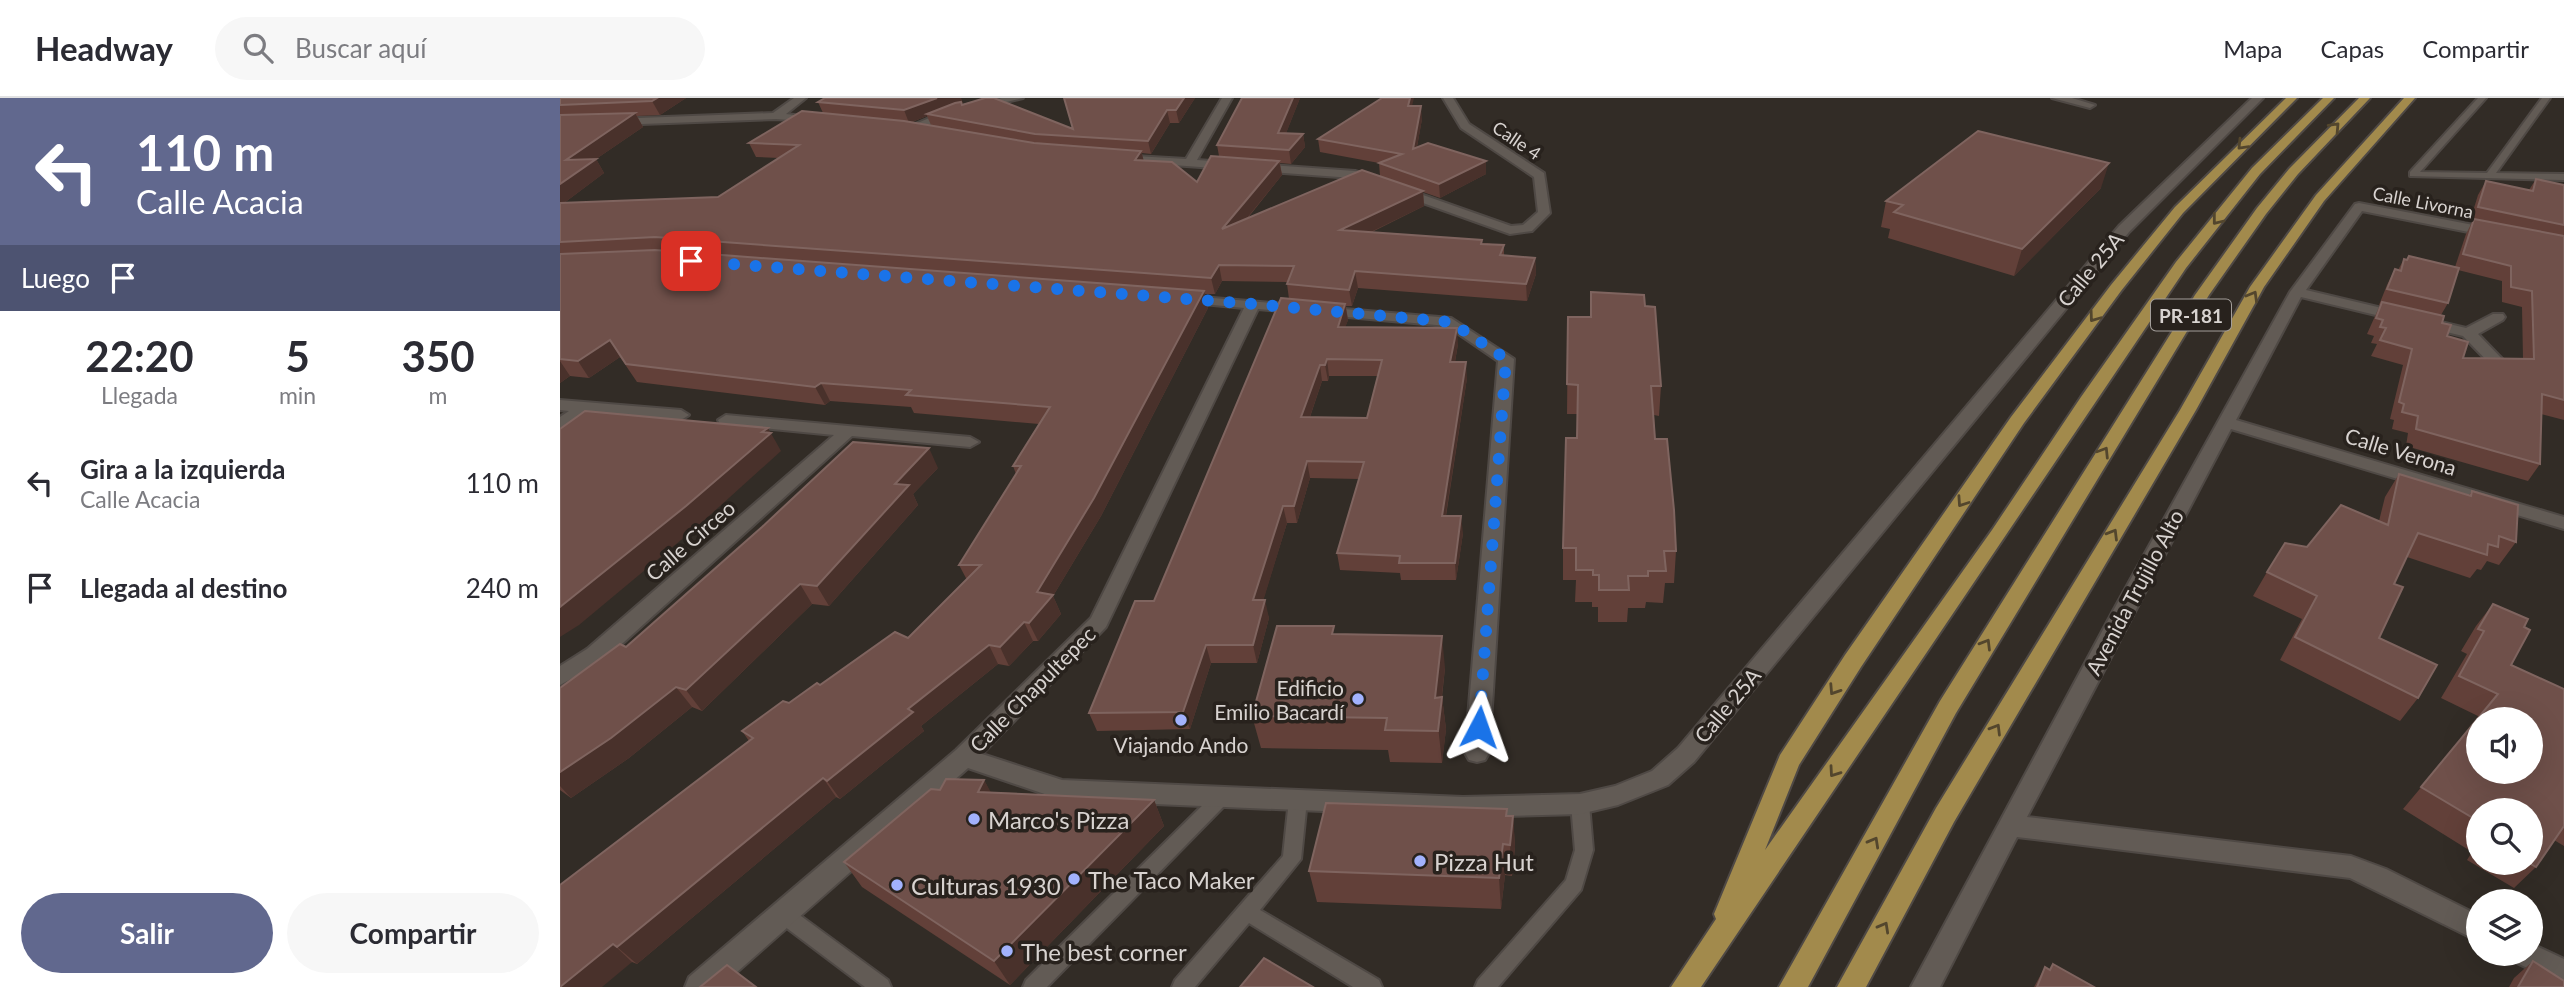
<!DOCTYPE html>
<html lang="es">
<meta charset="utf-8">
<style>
:root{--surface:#fff;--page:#f7f7f7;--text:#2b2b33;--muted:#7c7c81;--line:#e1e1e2;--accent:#61688e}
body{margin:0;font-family:Lato,sans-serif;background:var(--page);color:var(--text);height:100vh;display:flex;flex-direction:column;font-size:26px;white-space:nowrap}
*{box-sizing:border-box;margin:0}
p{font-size:23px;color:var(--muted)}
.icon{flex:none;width:38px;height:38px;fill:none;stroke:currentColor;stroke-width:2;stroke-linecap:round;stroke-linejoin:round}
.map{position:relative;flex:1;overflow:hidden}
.details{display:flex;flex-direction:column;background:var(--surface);width:560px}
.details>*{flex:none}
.guide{background:#61688e;color:#fff;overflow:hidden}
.fabs{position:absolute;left:1906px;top:609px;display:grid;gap:14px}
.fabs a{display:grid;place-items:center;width:77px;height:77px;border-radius:50%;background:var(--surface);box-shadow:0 7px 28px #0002;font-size:35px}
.pin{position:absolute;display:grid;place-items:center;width:60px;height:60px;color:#fff;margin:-30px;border-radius:14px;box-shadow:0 4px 10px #0006}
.me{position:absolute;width:77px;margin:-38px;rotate:4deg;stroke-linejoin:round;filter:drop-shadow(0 0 5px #0008)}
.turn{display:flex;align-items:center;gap:24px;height:147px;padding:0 21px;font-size:32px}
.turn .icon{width:91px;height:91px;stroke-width:2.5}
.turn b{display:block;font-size:49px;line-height:60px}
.then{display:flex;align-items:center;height:66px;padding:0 21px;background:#0003;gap:14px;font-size:26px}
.eta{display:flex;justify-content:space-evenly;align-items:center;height:119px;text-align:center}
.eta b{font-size:42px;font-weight:700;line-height:49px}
.primary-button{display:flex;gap:14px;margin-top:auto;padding:14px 21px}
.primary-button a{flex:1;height:80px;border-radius:42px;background:var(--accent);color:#fff;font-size:28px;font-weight:700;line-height:80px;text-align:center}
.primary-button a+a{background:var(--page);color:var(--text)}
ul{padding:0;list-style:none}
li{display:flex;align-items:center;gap:21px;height:105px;padding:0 21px}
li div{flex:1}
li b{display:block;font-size:26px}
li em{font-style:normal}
header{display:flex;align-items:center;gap:42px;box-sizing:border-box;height:98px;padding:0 35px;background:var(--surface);border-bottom:2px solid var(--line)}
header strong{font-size:33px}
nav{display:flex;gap:38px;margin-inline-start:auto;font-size:24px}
.search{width:490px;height:63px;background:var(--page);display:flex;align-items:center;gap:18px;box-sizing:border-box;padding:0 24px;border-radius:38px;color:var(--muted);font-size:26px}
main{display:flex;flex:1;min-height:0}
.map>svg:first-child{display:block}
</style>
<header>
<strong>Headway</strong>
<div class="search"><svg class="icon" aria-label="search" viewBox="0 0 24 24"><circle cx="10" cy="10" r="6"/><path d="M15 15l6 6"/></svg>Buscar aquí</div>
<nav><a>Mapa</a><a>Capas</a><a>Compartir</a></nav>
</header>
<main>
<section class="details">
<div class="guide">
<div class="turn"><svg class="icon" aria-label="left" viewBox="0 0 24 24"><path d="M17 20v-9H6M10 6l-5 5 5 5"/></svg><div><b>110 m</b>Calle Acacia</div></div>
<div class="then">Luego<svg class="icon" aria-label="arrive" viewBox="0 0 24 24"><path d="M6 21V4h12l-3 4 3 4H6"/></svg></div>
</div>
<div class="eta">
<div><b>22:20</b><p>Llegada</p></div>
<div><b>5</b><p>min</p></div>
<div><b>350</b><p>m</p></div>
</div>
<ul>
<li><svg class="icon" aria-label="left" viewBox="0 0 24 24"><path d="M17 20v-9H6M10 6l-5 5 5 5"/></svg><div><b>Gira a la izquierda</b><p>Calle Acacia</p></div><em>110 m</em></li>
<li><svg class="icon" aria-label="arrive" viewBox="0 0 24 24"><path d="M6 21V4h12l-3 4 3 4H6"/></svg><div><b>Llegada al destino</b></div><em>240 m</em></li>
</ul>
<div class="primary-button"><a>Salir</a><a>Compartir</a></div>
</section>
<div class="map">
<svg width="2004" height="889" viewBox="0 0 2004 889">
<rect width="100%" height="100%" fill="#322c26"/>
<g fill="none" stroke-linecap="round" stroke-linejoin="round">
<defs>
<g id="service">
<polygon points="1918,0 1926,0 1860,74 1927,75 1982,0 1990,0 1936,75 2004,76 2004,82 1850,78 1850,74"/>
<polygon points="662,692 668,694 671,699 668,704 487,889 463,889 466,882 656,694"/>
<polygon points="738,695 744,697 747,702 741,761 700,812 819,882 822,889 793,889 689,825 635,889 612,889 615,882 723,758 729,702 732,697"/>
<polygon points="1020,699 1026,701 1029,706 1033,752 1021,792 938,889 915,889 918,882 1006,782 1015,752 1011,706 1014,701"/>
<polygon points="223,807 230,810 328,882 331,889 305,889 216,822 213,816 216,810"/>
</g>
<g id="minor">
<polygon points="234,0 246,0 226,16 258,20 258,24 216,21 0,29 0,23 213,15"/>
<polygon points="442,0 463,0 399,15 354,33 344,31 392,10"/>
<polygon points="662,0 672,0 637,62 795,73 951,128 963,127 978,114 974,79 901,30 883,0 893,0 909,26 984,75 990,115 972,133 950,136 793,80 558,63 552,60 558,57 626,61"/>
<polygon points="1492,0 1512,0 1535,7 1530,10"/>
<polygon points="1692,0 1703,0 1569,134 1134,664 1108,687 1058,707 1020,716 903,719 502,702 408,670 160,889 125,889 129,879 396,652 531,520 684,210 623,204 616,200 618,197 891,220 954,261 929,655 925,662 917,664 909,662 905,655 938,263 887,228 698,211 546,529 422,656 502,682 903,699 1020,696 1055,688 1092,673 1118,650 1559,128"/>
<polygon points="1799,105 1934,131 1941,135 1934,139 1802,113 1746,192 1906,230 1933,216 1943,216 1945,219 1943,222 1918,236 1948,267 1940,272 1934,270 1903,238 1741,199 1676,322 2004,419 2004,431 1671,331 1467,719 1791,758 1826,771 1918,817 1918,843 1790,780 1457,739 1380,889 1351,889 1553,513 1730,194 1795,106"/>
<polygon points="0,302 121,312 129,317 121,322 29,314 0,332 0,319 9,313 0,312"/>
<polygon points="166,317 410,339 419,344 410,349 292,338 43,563 0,587 0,568 27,551 274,337 160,326 158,322"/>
<polygon points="1970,845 2004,861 2004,888 1957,865 1953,856 1970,856"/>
</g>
<g id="trunk">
<polygon points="1726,0 1737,0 1623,115 1561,193 1464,325 1301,569 1239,667 1205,752 1432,432 1521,299 1616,164 1692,70 1763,0 1774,0 1700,76 1626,170 1141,889 1111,889 1156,821 1154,816 1220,657 1285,557 1451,319 1551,187 1615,109"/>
<polygon points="1799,0 1810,0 1738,76 1706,116 1649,197 1396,615 1248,889 1219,889 1380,603 1635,197 1697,110 1729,71"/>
<polygon points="1844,0 1855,0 1764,103 1704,189 1636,312 1394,724 1306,889 1277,889 1376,710 1620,312 1690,189 1756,97"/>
</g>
</defs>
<use href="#service" stroke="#4f4945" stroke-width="4"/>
<use href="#minor" stroke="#4f4945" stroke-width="4"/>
<use href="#trunk" stroke="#4f4945" stroke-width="4"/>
<use href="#service" fill="#625b55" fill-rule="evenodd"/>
<use href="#minor" fill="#625b55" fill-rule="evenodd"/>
<use href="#trunk" fill="#a28a4c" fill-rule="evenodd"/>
</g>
<g fill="#624039" fill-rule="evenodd">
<path d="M0,0H126L100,17L77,18L83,29L36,61L44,75L4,105L158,99L219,60L196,59L189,45L263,15L258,4L265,0H401L402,7L513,31L635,0L619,25H610L591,56L582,55L583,63L637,84L659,58L657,47L740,0L726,35L743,36L745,49L731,66L720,65L722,77L687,121L820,78L819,65L760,54L758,41L852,8L862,21L857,49L926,76L880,100L863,94L864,108L810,135L944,147V158L975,160L976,176L967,203L798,190L792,208H786L788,222L785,229L898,246L895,264L907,280L886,418L903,435L896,482H841L840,475L780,472L777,455L799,381L750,380L737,425H727L703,502L709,520L697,565H651L630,631L537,633L529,615L594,503L729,201L727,186L728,184L662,183L655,196H645L648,210L541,418L493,498L501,516L478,543H473L449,568L438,566L361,628L364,633L280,701L276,699L77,866L72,864L0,889L189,643L182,633L260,587L348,540L407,482L399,467L456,376L453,368L479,326L354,315L351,309L270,303L265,307L77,284L60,259L29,280L10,278L0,285ZM367,18L371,27L352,24ZM769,278H818L807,320L750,319L762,283H768Z"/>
<path d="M1976,81L2004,87V322L1981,316L1980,366L1968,383L1846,348L1848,335L1832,331L1834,322L1830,321L1843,267L1811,258L1817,246L1811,245L1814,238L1807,236L1820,207H1819L1827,187L1835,171L1838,172L1844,161L1895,169L1906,136L1912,124L1910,123L1918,97L1926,83L1969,92ZM1898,172L1942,183V204L1962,209L1963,261L1903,260L1887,238L1882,225L1881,217L1888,205Z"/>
<polygon points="1541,90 1454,178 1328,140 1330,131 1321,129 1326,103"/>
<polygon points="1085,208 1101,288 1099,318 1094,317 1095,341 1116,453 1114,485 1105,485 1103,505 1086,504 1085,510 1068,510 1067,524 1038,524 1038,509 1032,509 1032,504 1015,504 1016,482 1003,482 1003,450 1017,340 1017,316 1007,316 1008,219 1031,219"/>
<polygon points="378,370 353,396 358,407 269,508 252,506 142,613 132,609 69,660 11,700 0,692 0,590 66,549"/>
<polygon points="1839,376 1909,397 1912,393 1956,444 1939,467 1927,463 1921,472 1917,471 1910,480 1847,459 1834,486 1819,540 1858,600 1840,623 1720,562 1742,521 1693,498 1707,474 1819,423 1825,399"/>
<path d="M1933,506L1964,529L1951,567L2004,591V748L1994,742L1976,769L1954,790L1907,762L1912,754L1843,711L1920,619L1881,600L1907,556L1901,553L1916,528ZM1918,712L1970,765H1918Z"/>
<polygon points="775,536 885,570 882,599 886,631 882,665 830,664 828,652 701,650 692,618"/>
<polygon points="424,682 430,694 594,702 604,728 450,887 302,789 284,764 380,692"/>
<polygon points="947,718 953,718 955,749 952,778 945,777 941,811 757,804 749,773"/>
<polygon points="1973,863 2004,889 1949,889 1954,880"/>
<polygon points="1485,869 1490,872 1534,889 1474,889"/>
</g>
<g fill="#49312b">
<polygon points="97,0 126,0 100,17 92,3"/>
<polygon points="377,0 401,0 403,5 370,17 367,16 367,18 349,25 344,12"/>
<polygon points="624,0 635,0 619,25 616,12"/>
<polygon points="733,0 740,0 721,48 718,35"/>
<polygon points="850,0 854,0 849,21 848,8"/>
<polygon points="861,8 862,21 854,65 853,51"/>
<polygon points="607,12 610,25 591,56 588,43"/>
<polygon points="75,15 83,29 36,61 44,75 0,108 0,86 6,62"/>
<polygon points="743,36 745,49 731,66 729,52"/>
<polygon points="581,53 585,67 575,62"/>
<polygon points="719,63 722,77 665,147 662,131"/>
<polygon points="926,63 926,76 880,100 879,86"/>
<polygon points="1549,65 1541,90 1454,178 1462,151"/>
<polygon points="863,93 864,108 782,148 780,132"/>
<polygon points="975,160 976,176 967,203 966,186"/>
<polygon points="659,167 662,183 655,196 651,180"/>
<polygon points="795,173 798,190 792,208 789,192"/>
<polygon points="644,193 648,210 541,418 493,498 501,516 478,543 469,525 477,494"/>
<polygon points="785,206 788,222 780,244 778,229"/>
<polygon points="897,230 898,246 892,280 890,264"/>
<polygon points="50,242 60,259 29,280 18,263"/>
<polygon points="767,261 769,278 768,283 765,267"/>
<polygon points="0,263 10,278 0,285"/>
<polygon points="906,264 907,280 883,435 882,418"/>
<polygon points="760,267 762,283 744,336 741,319"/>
<polygon points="261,285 270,303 265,307 255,289"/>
<polygon points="208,330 221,353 139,427 19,527 0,539 0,509"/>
<polygon points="369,350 378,370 353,396 358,407 269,508 257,488 335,386"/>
<polygon points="747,363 750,380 737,425 734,408"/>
<polygon points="723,408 727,425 698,520 693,502"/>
<polygon points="901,418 903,435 896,482 895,465"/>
<polygon points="240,486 252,506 142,613 126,592"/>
<polygon points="705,502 709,520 697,565 693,547"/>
<polygon points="464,524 473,543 449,568 440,549"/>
<polygon points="882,538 885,570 878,629 882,599 886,631 882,665 875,600"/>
<polygon points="429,547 438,566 361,628 364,633 280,701 267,683 348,611"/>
<polygon points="646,547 651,565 630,631 623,614"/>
<polygon points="116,589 132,609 69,660 11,700 0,688 0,674"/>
<polygon points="263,680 276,699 77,866 57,849"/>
<polygon points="424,682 438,707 418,694"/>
<polygon points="594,702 604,728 450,887 434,863"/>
<polygon points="953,718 955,749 952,778 950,747"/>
<polygon points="943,746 945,777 941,811 939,780"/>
<polygon points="53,846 72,864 42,889 0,889"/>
</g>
<g fill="#6f504a" stroke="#7f645f" stroke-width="2" fill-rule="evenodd">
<polygon points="0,0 97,0 92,3 0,7"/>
<polygon points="265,0 377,0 344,12 258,4"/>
<polygon points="425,0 434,0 513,31 504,0 624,0 616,12 607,12 588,43 475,36 367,16 395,5 401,4 402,7"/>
<polygon points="682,0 733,0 718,35 743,36 729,52 657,47"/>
<polygon points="822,0 850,0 848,8 861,8 853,51 868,45 926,63 879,86 819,65 842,56 758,41"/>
<polygon points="242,13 344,23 474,45 581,53 575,62 612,64 637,84 651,58 719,63 662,131 802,72 863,93 780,132 922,142 921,146 944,147 940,157 975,160 966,186 795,173 789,192 727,186 734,168 659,167 651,180 95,139 0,144 0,105 158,99 239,47 189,45"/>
<polygon points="75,15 6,62 36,61 0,86 0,17"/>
<polygon points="1418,33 1549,65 1462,151 1334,114 1343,107 1326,103"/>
<polygon points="1976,81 2004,87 2004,127 1918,109 1926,83 1973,93"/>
<polygon points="1914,121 2004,138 2004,302 1982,296 1980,366 1856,331 1858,318 1842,314 1844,306 1839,304 1852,251 1820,242 1826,230 1820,229 1823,222 1816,220 1822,204 1884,218 1882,225 1891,227 1887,238 1908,244 1903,260 1974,261 1972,193 1951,189 1951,168 1903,156"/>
<polygon points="95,152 644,193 534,400 477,494 493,497 469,525 464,524 440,549 429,547 348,611 353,614 267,683 263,680 57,849 53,846 0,889 0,787 193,640 182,633 223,603 229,605 257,585 260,587 335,534 348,540 421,467 399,467 461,368 453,368 490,309 346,297 351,292 261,285 255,289 66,266 50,242 18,263 0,261 0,156"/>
<polygon points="1849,158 1899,170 1888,205 1827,191 1835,171 1841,173 1844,161 1847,162"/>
<polygon points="1031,194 1084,197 1085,208 1095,209 1101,288 1091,288 1095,341 1107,341 1114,412 1116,453 1104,453 1106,473 1088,473 1088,478 1068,478 1069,492 1039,492 1039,477 1033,477 1033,472 1016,472 1016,450 1003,450 1006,340 1017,340 1018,287 1007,286 1008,219 1031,219"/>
<path d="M721,200L785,206L778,229L897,230L890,264H906L882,418H901L895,465H839L840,458L777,455L804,364L747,363L734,408H723L693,502H705L693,547H646L623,614L529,615L575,503H594ZM767,261L822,262L807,320L741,319L760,267H765Z"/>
<polygon points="25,313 208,330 202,334 211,335 126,408 0,509 0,331"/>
<polygon points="293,344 369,350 335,386 349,387 257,488 240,486 126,592 116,589 51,640 0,674 0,590 60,546 66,549 202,429"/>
<polygon points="1839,376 1911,398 1912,393 1958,407 1956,444 1939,438 1938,449 1928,446 1927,457 1858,435 1834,486 1843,489 1819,540 1877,567 1858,600 1735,539 1757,498 1707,474 1725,445 1747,449 1781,407 1828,427"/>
<path d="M1933,506L1968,521L1964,529L1970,532L1951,567L2004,591V728L1976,769L1969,765H1970V712H1918V723L1861,689L1938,596L1899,578L1924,533L1918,531ZM1918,621H1970V674H1918Z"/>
<polygon points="717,528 774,528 772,536 882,538 875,600 882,599 878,633 825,632 827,620 692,618"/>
<polygon points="386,681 424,682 418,694 594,702 434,863 284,764 371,691 380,692"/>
<polygon points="766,705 947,711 946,718 953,718 950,747 943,746 939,780 749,773"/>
<polygon points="704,860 753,889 680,889"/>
<polygon points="1973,863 2004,883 2004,889 1958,889"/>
<polygon points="1493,866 1534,889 1477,889 1485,869 1490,872"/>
<polygon points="167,867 196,889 140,889"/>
</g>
<defs><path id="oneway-chevron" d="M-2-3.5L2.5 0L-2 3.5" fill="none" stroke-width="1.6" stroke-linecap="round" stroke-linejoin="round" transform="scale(1.75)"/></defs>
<g stroke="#53462d">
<use href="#oneway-chevron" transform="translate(1775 29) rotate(-47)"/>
<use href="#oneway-chevron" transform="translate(1682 47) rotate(134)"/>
<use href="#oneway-chevron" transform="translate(1657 122) rotate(128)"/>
<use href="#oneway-chevron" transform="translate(1693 198) rotate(-60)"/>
<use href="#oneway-chevron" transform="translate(1534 219) rotate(126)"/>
<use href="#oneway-chevron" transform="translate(1544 354) rotate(-58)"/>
<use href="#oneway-chevron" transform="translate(1402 404) rotate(124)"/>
<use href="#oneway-chevron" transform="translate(1553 436) rotate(-59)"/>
<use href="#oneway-chevron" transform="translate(1426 546) rotate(-59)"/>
<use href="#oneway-chevron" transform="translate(1274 592) rotate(123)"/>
<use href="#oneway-chevron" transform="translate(1436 631) rotate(-59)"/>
<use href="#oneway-chevron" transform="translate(1274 674) rotate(125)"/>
<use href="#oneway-chevron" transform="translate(1314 744) rotate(-61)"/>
<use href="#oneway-chevron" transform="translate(1324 829) rotate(-61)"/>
</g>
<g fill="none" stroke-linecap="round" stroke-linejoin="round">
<polyline stroke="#1a73e8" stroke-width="12" stroke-dasharray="0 21.6" points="131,163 693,206 891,224 946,261 919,629"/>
</g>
<g fill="#a2b2fd" stroke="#28221d" stroke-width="2.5">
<circle cx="798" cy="601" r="7"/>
<circle cx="621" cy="622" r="7"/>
<circle cx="414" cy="721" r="7"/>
<circle cx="860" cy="763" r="7"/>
<circle cx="514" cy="781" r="7"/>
<circle cx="337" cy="787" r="7"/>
<circle cx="447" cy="853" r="7"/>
</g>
<g text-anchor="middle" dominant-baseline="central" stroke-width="7" stroke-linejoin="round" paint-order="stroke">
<g font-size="18" fill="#d8d3d0" stroke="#28221d">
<text transform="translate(957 42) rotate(34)">Calle 4</text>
<text transform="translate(1863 104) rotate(11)">Calle Livorna</text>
</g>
<rect fill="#28221d" stroke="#a39e9a" stroke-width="2" x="1591" y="201.5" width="80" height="31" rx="5"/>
<g font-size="19" font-weight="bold" fill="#d8d3d0">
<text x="1631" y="217">PR-181</text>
</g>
<g font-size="21" fill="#d8d3d0" stroke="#28221d">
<text transform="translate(1530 171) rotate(-50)">Calle 25A</text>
<text transform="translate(1841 353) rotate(17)">Calle Verona</text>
<text transform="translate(130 442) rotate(-41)">Calle Circeo</text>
<text transform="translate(1574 494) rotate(-62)">Avenida Trujillo Alto</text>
<text transform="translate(472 591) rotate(-45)">Calle Chapultepec</text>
<text transform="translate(1167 607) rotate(-50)">Calle 25A</text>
</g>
<g font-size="21" fill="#d8d3d0" stroke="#28221d" text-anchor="end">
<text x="784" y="589">Edificio<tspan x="784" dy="24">Emilio Bacardí</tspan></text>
<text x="621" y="646" text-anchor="middle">Viajando Ando</text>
</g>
<g font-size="24" fill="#d8d3d0" stroke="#28221d" text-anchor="start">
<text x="428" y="721">Marco's Pizza</text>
<text x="874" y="763">Pizza Hut</text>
<text x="528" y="781">The Taco Maker</text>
<text x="351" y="787">Culturas 1930</text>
<text x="461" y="853">The best corner</text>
</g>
</g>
</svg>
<div class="fabs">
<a><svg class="icon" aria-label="sound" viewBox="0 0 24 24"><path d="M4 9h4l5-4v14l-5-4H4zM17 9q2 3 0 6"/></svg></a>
<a><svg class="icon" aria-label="search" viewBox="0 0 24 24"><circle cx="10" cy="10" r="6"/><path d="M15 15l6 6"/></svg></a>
<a><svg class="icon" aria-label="layers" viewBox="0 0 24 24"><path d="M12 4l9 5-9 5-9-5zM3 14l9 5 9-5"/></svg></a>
</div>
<div class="pin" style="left:131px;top:163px;background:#d93025"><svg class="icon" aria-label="arrive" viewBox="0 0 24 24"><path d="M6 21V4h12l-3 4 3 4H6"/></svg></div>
<svg class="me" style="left:919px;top:629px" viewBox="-20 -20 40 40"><path d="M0-17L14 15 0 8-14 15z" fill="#1a73e8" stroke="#fff" stroke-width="4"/></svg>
</div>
</main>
